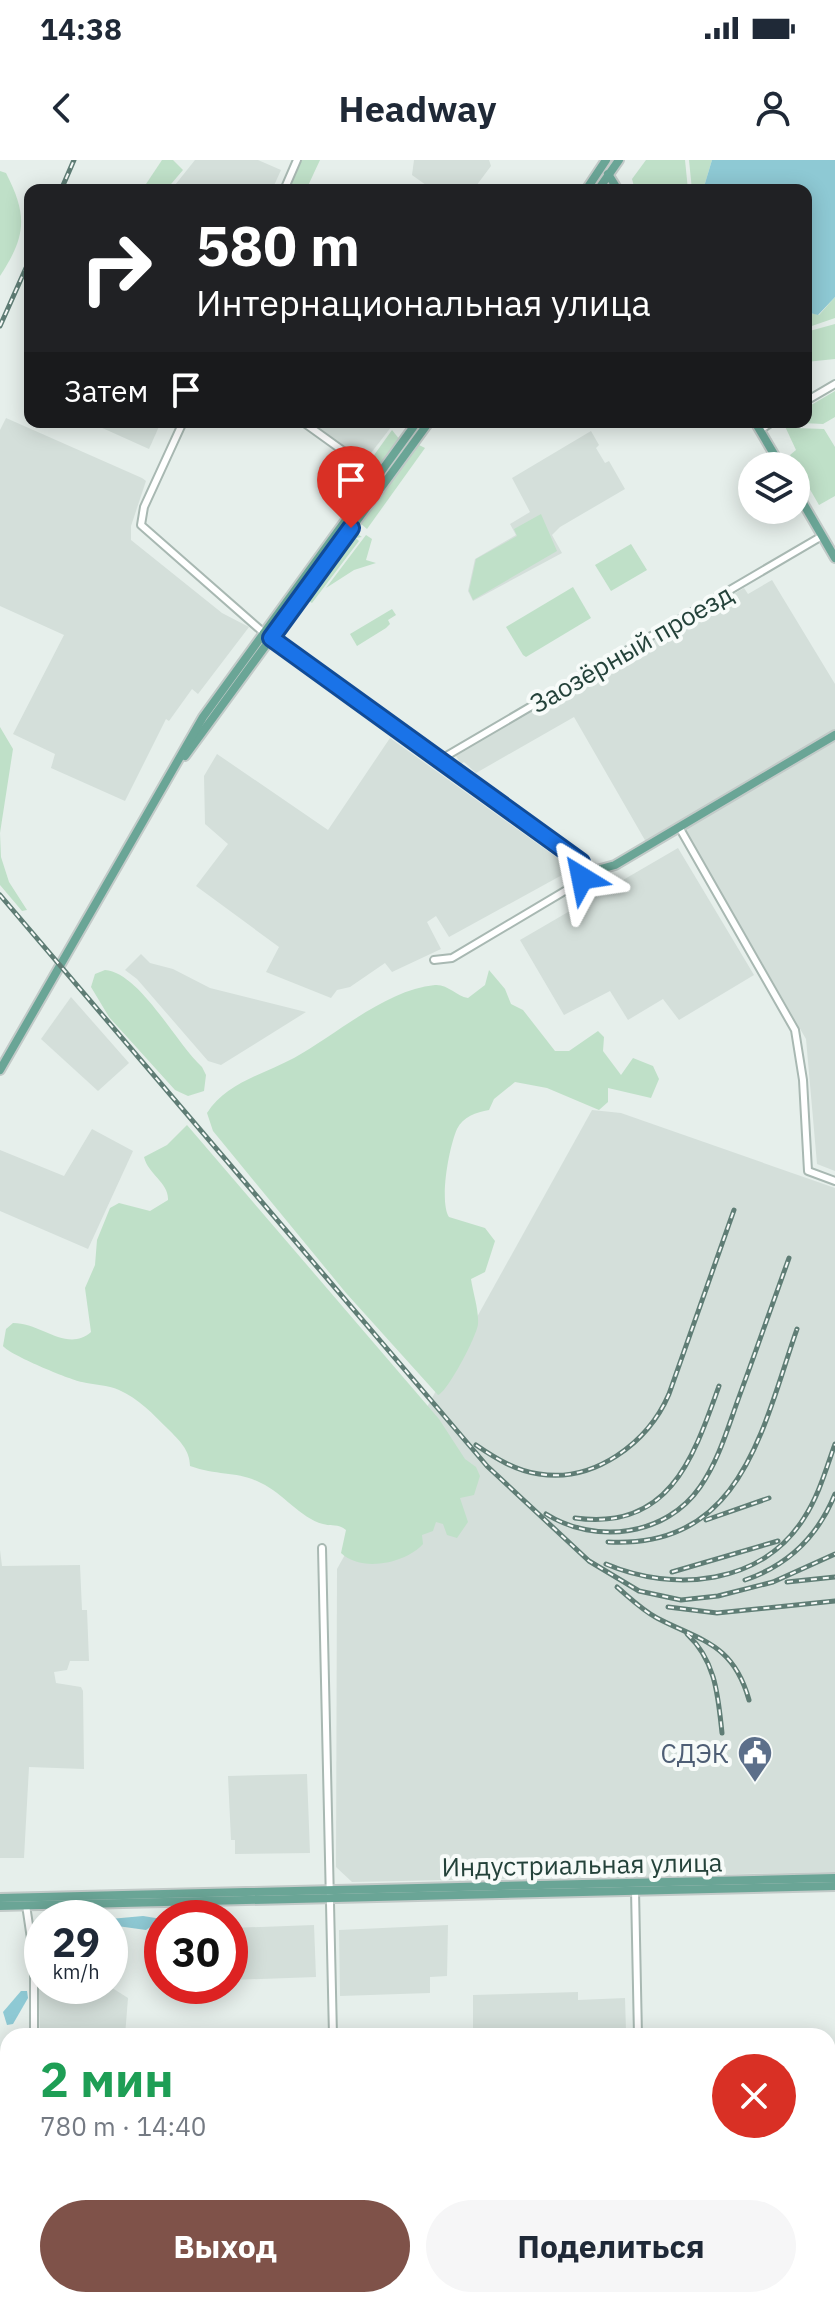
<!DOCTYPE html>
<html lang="ru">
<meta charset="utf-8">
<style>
:root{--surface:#fff;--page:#f6f6f7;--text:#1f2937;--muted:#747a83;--accent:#7f5249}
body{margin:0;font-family:"IBM Plex Sans",sans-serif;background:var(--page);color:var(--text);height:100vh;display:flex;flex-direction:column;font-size:30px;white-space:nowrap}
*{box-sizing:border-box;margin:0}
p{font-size:26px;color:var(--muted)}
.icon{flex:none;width:44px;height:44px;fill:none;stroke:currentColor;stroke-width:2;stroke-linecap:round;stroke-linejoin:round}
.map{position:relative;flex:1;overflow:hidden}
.details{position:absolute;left:0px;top:1868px;width:836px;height:280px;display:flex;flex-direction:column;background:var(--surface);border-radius:24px 24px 0 0;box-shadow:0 4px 20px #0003}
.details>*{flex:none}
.banner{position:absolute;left:24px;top:24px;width:788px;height:244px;border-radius:16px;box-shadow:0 4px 20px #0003;background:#202124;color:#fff;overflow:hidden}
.tools{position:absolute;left:738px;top:292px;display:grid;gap:16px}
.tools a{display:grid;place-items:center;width:72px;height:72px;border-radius:50%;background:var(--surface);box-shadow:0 4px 20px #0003;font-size:40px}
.speed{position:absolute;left:24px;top:1740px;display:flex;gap:16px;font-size:40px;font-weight:700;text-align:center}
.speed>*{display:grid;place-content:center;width:104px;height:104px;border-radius:50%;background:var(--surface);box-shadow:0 4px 20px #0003;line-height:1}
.speed small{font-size:20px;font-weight:400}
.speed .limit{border:12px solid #d22;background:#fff;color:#111}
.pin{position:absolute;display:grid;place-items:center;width:68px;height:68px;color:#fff;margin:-82px -34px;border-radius:50% 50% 50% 0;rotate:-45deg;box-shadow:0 0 8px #0007}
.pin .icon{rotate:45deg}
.me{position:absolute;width:88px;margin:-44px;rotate:325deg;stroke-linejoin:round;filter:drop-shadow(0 0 6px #0008)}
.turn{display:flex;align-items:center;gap:28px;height:168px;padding:0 40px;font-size:36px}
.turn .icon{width:104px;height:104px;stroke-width:2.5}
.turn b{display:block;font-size:56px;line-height:68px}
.then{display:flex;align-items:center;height:76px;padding:0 40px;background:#0003;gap:16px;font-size:30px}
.round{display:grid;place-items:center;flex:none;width:84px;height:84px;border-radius:42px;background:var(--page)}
.overview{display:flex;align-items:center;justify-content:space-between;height:136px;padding:0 40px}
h1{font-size:48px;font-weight:700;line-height:60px;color:#1e9e55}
.action{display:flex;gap:16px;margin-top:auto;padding:16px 40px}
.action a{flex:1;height:92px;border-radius:48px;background:var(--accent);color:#fff;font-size:32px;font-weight:700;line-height:92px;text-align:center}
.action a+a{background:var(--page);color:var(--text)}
.status{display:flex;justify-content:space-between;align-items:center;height:56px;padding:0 40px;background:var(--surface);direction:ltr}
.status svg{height:22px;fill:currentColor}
header{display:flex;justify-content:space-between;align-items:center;height:104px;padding:0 40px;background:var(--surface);font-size:36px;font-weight:700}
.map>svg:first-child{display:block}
</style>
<div class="status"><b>14:38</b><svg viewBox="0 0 49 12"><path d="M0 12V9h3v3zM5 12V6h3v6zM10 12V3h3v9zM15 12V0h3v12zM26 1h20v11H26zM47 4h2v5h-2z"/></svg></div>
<header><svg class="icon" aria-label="back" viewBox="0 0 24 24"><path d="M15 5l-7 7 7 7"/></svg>Headway<svg class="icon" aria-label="person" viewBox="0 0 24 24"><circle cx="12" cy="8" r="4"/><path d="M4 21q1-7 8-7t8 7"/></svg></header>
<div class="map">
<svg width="835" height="2148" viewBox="0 0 835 2148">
<rect width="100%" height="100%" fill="#e6efeb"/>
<g fill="#d4dfda">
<polygon points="195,0 258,0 281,10 272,30 171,30"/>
<polygon points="414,0 489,0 491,6 473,30 433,30 412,15"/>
<polygon points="6,258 142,318 146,321 131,366 131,380 222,453 249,467 198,534 192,529 169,561 166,559 125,641 51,608 55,594 13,574 64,475 0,446 0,270"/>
<polygon points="89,262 161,262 149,289"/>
<polygon points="313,262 395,262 364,302 312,264"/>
<polygon points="591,271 599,285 596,288 605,303 609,301 625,329 560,367 552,375 562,393 473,441 468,431 475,399 516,375 510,364 530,352 512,318"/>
<polygon points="772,420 835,524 835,570 646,682 574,557 476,613 464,602 461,604 456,596 744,428 748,434"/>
<polygon points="390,578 573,709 449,777 436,756 427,762 441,789 392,812 385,803 350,827 337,830 331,838 266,812 279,787 196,726 228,684 205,664 204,616 217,594 328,670"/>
<polygon points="835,580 835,1011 817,1004 806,879 684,668"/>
<polygon points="678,688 754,815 679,860 663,839 628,860 610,831 564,855 520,780"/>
<polygon points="141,794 150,803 173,809 210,828 306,852 221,905 208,901 137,819 125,810"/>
<polygon points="71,837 129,903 98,931 41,879"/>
<polygon points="592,950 621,953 835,1028 835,1712 352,1722 336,1707 337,1409"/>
<polygon points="92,969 133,991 88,1089 0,1051 0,990 64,1016"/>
<polygon points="0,1390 2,1406 80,1405 82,1450 87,1450 89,1501 70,1501 67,1510 54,1512 56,1523 81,1527 83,1531 84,1609 29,1607 24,1698 0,1698"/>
<polygon points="307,1614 310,1693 235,1694 235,1680 231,1680 228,1616"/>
<polygon points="314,1765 316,1817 230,1820 230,1768"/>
<polygon points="448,1765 447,1816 430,1817 430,1833 340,1836 339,1770"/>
<polygon points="38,1808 42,1808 42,1826 109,1826 128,1838 125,1876 40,1876"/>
<polygon points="578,1832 578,1840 625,1838 626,1871 621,1876 473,1876 473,1835"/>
<polygon points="0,1961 7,1961 8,2096 0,2100"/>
</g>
<g fill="#bfe0c8">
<polygon points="162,0 173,0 183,10 166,30 142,30"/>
<polygon points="302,0 320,0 306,30 288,30"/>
<polygon points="646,0 685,0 688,30 635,30 632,19"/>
<polygon points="689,0 712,0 703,30 692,30"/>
<path d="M0,11L6,13C28,56 26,76 0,116Z"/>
<polygon points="835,137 835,158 806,168 806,152 819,155"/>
<polygon points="835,164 835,199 806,202 806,172"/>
<polygon points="835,231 835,257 823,264 802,263 806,262 806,248"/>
<polygon points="783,262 791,262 795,268 824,269 835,287 835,336 819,345 790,295 796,290"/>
<polygon points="392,270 400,280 380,309 375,310 367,305"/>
<polygon points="417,284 425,288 367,369 360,363"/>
<polygon points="541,354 557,391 473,440 469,431 476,399 517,376 514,369"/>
<polygon points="353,371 362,377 356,378 359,381 312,443 306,439 310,430"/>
<polygon points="366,375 372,379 366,400 376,403 354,410 326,428"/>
<polygon points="631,384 647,410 611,431 595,405"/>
<polygon points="573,427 591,458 526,497 523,495 506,467"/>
<polygon points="392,449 396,455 388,460 390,464 386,468 357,486 350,474"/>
<polygon points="0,567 13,589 0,673 1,697 9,722 27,750 22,751 0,725"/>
<path d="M105,810C140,813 175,882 202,907L206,915L204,931L188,936L175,930L109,857L91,827L95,814Z"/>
<path d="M489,810L505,829L511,844L523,850L555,891H569L598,871L604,877L603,891L621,915L633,898L653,906L659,919L651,938L608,928V942L599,950L547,928L515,922L494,939L489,950C476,952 463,957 457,969C449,987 439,1041 449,1057L485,1068L495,1081L485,1112L471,1119C473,1133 479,1150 478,1164C477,1176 447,1233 438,1235L346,1133L213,971L207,953C226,923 264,914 294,898C336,875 385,830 435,825C448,824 456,836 468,838L485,825Z"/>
<path d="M187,965L439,1259L465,1299L476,1307L480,1316L474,1335L460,1338L468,1362L457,1378L447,1375L443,1364L436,1362L433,1371L422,1375L423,1384C406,1403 362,1413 341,1393L346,1370C337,1363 333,1367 323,1364C300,1358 283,1333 261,1323C238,1311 218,1316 190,1306C190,1290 179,1280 168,1269C154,1255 138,1238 119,1230C108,1225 94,1225 82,1222C68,1219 10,1195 3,1186L6,1169L13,1163C42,1163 67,1193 91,1172L85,1128L95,1105L97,1080L110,1048L119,1043L150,1051L168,1040C169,1023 148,1014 144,997L167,985Z"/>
</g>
<g fill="#8ec9d4">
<polygon points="712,0 835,0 835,137 818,155 806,152 806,30 703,30"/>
<polygon points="143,1756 162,1759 146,1770 110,1765 110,1759"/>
<polygon points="21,1831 27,1831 28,1838 13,1864 7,1865 3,1852"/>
</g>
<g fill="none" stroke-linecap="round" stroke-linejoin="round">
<defs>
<g id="minor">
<polyline points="284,30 297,0"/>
<polyline points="806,241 835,224"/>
<polyline points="183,262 144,347 141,365 264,473"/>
<polyline points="303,262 378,316"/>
<polyline points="760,270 772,262"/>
<polyline points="442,602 448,595 822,376"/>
<polyline points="679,667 795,870 803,920 808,1011 835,1021"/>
<polyline points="434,800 452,798 600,710"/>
<polyline points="322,1388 333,1876"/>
<polyline points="635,1730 638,1876"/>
<polyline points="26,1745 34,1799 34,1876"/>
<polyline points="8,2104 8,2107"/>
<polyline points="25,2140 27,2148"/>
<polyline points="339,2140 340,2148"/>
<polyline points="643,2140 647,2148"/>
</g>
<g id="major">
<polyline points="608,14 618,30"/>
<polyline points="586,30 606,0"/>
<polyline points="598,30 619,0"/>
<polyline points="755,262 781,306"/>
<polyline points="796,331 835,398"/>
<polyline points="264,473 581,702 597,710 615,705 835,575"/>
<polyline points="185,596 429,262"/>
<polyline points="0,910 203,557 417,262"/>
<polyline points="0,1738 835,1718"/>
<polyline points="0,1746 835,1726"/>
</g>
</defs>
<use href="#minor" stroke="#a8b8b2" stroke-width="10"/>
<use href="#major" stroke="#c2cac8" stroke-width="12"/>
<use href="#minor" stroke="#fff" stroke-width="6"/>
<use href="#major" stroke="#6aa596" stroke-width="8"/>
<defs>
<g id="rail">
<polyline points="61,30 74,0"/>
<polyline points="0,166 30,99"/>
<polyline points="0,735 487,1306 589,1401 639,1431 681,1440 718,1436 773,1422 835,1394"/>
<path d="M476,1285C495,1298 516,1311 539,1314C594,1323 648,1283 669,1234L734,1050"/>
<path d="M546,1354C596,1385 666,1376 700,1327C719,1300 728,1267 739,1237C756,1191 772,1145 789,1098"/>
<path d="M575,1358C669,1371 693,1299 719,1226"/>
<polyline points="706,1360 769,1338"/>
<path d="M608,1382C742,1389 762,1269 797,1169"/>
<path d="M606,1404C674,1433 762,1425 804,1358C819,1335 826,1309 835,1284"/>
<polyline points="672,1412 778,1381"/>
<path d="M745,1420C789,1405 818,1376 835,1334"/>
<polyline points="787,1422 835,1417"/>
<path d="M617,1427C630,1438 642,1450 657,1458C701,1481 733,1483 749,1540"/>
<polyline points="668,1447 717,1453 835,1441"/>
<path d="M687,1474C716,1501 718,1536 722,1573"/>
</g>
</defs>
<use href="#rail" stroke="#5f7d75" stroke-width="5"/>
<use href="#rail" stroke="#f7fbf9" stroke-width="2" stroke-dasharray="6" stroke-linecap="butt"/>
</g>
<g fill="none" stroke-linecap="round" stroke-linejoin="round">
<defs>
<polyline id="route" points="351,368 271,478 581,702 582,718"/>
</defs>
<use href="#route" stroke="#114b97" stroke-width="20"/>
<use href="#route" stroke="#1a73e8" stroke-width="14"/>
</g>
<defs>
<symbol id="civic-pin" viewBox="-11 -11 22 30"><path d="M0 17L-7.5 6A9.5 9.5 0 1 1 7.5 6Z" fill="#5c6f8a" stroke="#f7fbf9"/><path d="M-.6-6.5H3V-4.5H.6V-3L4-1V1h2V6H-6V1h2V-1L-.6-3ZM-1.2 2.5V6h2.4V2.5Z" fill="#fff"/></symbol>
</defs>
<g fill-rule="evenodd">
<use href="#civic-pin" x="735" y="1573" width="40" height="54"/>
</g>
<g text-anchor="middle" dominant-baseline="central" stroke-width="8" stroke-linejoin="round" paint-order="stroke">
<g font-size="26" fill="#24423a" stroke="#f7fbf9">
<text transform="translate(631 488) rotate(-30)">Заозёрный проезд</text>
<text transform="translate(582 1704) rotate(-1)">Индустриальная улица</text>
</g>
<g font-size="26" fill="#4e5e75" stroke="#f7fbf9" text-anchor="end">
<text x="729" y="1593">СДЭК</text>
</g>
</g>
</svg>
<div class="tools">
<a><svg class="icon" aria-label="layers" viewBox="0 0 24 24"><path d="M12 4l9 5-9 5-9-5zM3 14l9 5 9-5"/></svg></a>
</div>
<div class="speed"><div>29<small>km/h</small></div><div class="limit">30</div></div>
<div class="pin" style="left:351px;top:368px;background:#d93025"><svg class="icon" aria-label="arrive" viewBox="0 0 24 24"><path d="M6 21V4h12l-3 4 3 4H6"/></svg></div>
<svg class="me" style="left:582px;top:718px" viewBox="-20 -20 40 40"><path d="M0-17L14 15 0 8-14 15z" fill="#1a73e8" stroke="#fff" stroke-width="4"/></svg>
<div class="banner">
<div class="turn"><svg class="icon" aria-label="right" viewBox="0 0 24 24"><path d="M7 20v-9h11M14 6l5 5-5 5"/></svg><div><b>580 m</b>Интернациональная улица</div></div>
<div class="then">Затем<svg class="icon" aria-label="arrive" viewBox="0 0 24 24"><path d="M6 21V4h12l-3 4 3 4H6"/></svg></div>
</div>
<section class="details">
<div class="overview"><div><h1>2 мин</h1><p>780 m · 14:40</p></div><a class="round" style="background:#d93025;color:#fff"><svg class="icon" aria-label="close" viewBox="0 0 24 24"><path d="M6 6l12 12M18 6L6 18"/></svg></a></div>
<div class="action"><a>Выход</a><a>Поделиться</a></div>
</section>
</div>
